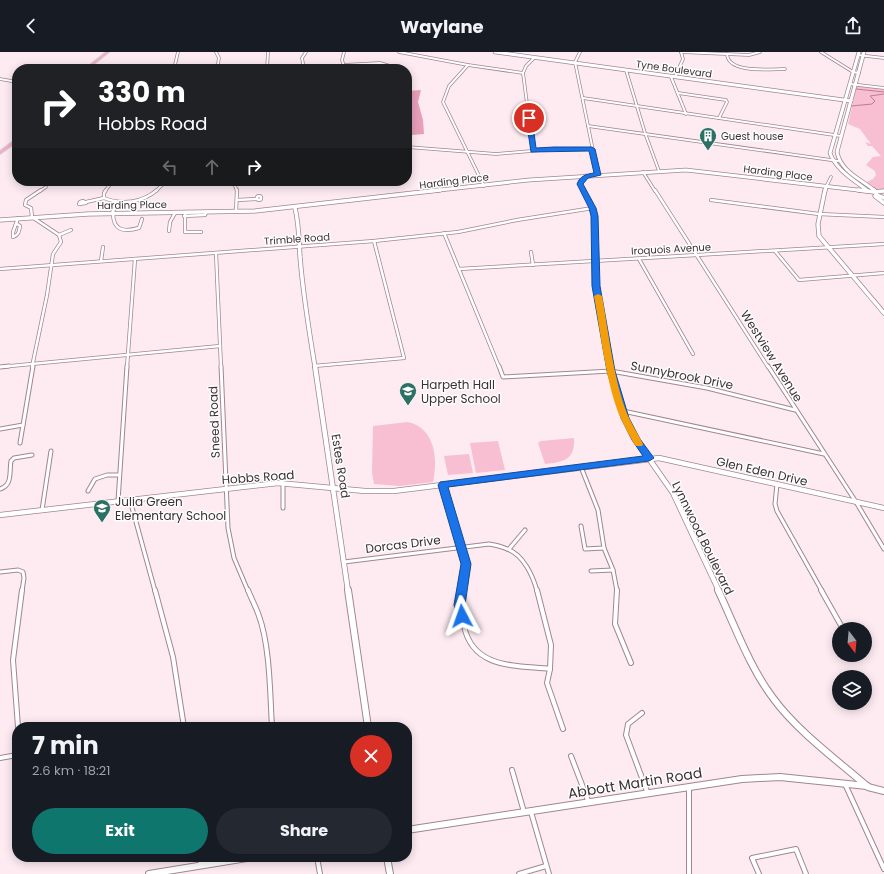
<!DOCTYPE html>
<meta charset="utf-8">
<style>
:root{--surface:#171b24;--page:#242831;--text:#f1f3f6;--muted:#9ea1a6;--accent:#0f766e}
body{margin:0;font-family:Poppins,sans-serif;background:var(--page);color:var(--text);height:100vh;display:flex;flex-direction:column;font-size:15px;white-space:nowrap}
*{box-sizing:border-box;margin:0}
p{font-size:13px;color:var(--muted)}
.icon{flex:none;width:22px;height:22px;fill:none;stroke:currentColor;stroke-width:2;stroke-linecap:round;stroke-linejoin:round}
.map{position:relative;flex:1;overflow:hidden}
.details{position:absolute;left:12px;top:670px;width:400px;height:140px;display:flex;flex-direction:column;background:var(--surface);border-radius:16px;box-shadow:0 2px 10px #0003}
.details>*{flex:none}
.guide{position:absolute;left:12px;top:12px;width:400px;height:122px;border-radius:16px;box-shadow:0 2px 10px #0003;background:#202124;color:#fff;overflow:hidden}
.needle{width:26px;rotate:164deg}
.buttons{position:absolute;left:832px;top:570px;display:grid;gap:8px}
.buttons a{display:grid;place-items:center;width:40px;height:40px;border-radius:50%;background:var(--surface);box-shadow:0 2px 10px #0003;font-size:20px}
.pin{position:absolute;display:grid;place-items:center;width:34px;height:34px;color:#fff;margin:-17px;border:2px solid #fff;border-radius:50%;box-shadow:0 1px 4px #0007}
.me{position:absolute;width:44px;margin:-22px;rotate:356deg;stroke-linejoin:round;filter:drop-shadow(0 0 3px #0008)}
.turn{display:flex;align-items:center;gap:14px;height:84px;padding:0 20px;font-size:18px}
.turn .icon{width:52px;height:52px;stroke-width:2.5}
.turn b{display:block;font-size:28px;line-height:34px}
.lanes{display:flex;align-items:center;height:38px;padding:0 20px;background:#0003;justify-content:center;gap:20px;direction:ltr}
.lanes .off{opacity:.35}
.round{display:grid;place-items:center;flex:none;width:42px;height:42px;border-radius:21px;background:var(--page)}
.summary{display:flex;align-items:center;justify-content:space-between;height:68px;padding:0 20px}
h1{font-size:24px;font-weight:700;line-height:30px}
.primary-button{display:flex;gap:8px;margin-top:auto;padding:8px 20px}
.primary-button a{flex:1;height:46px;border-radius:24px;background:var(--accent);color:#fff;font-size:16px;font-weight:700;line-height:46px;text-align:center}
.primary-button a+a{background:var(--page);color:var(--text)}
header{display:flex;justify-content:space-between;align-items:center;height:52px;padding:0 20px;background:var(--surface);font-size:18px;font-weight:700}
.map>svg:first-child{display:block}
</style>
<header><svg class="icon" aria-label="back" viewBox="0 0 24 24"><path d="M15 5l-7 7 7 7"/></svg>Waylane<svg class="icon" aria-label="share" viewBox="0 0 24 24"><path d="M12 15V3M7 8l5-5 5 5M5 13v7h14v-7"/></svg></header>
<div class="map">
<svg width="884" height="822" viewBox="0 0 884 822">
<rect width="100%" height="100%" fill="#fdebf1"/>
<g fill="#f8bed2">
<polygon points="857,33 884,36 884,138 878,138 867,130 873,127 876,123 875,119 866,113 873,105 881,104 872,94 868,94 865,90 871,92 860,77 848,72"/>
<path d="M408,370C435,376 438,407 433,430L400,434L374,432L372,420L373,374Z"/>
<path d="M574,386C575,407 565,410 545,412L538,391L541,389Z"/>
<polygon points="498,389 505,418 476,421 470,391"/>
<polygon points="469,402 473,421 448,423 444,404"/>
</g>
<polygon fill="#e89fba" points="421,38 418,50 423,68 424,82 412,83 407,81 407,39"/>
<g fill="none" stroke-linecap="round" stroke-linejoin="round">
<g stroke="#c17b96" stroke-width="1">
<polyline points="856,37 884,40"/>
<polyline points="851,54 872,52 875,49 870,44 884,42"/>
</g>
<defs>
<g id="street-far3">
<polyline points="216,0 219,6 217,17"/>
<polyline points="344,0 342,8 345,17"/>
<polyline points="399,0 468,13 523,21"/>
<polyline points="580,0 575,10 598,123"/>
<polyline points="681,0 749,3 760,0"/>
<polyline points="821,0 853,20 859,21"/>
<path d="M727,2C728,22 771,17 785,17"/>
<polyline points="858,3 884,6"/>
<polyline points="343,13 380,11 400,17"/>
<polyline points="468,13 449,34 443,50 484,134"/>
<polyline points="174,17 178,0"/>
<polyline points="267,17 268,0"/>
<polyline points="304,17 302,6 306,0"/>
<polyline points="626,18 645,81 659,119"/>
<polyline points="671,25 686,62"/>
<polyline points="675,25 683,7 681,0"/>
<polyline points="0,27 17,30"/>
<polyline points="850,32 884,36"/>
<polyline points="678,41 726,48 727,50 719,66"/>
<polyline points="583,46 841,84"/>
<polyline points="588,74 838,109"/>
<polyline points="407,95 496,102 554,97 592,97"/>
<polyline points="533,98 523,21 526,14 534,6"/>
<polyline points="643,120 655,139"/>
<polyline points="233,129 237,139"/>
<polyline points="826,135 831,125"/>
<polyline points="40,139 46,135"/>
<polyline points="105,139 113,129"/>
<polyline points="156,139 166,129"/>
</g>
<g id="street-far2">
<path d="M106,138L104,141V146C122,153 142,151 157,138"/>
<polyline points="655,138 768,315"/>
<circle cx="259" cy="146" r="2"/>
<polyline points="237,148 256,147"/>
<polyline points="711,148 819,162 884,165"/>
<polygon points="83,149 86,151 79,152 80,150"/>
<polyline points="86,150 104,146"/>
<polyline points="236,160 237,138"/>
<polyline points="112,161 118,151"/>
<path d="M113,161C113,179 124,180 139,176L142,167"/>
<polyline points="185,161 185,180 201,180"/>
<polyline points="184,164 205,163 206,161"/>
<path d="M17,172L20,174C19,179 19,183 13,185V180L18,166"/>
<polyline points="169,179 170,170 175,161"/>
<polyline points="444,181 499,315"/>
<polyline points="59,183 71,178"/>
<polyline points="775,199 799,228 884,221"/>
<polyline points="531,200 533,213"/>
<polyline points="216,201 221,315"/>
<polyline points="639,207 693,302"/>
<polyline points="101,209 103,195"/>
<polyline points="0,217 374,189 458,180 517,168 593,156"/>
<polyline points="459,217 884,192"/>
<polyline points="314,314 404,306 374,189"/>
<polyline points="0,315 220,294"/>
<polyline points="32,315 47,243 53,202 61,190 59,183 32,165 31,156 25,153 26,148 41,138"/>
<polyline points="127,315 135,207"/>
</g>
<g id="street-far1">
<polyline points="221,314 228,476 234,506 248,539"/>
<polyline points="499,314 503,325 611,319 707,336 795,358"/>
<polyline points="768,314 856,450 884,497"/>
<polyline points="0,315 9,314"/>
<polyline points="623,359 824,402"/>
<polyline points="0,377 23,373"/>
<polyline points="20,391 33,314"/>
<polyline points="581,415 598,458 604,496 613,518 617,539"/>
<polyline points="283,431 283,456"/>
<polyline points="777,432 775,452 777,459 822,539"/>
<polyline points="443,433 466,512 461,539"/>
<path d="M0,437C13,433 9,420 11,409L14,406L32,403"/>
<polyline points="88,439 95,427 107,423 119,423"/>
<polyline points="130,448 155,539"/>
<polyline points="118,449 127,314"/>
<polyline points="42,458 51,399"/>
<polyline points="581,474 585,497 604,496"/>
<polyline points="509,497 525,478"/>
<path d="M344,510L489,492C495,493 501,494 507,497C523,502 533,524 537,539"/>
<polyline points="591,519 613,518"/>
<polyline points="0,520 18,518 23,520 24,526 22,539"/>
</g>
<g id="street">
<polyline points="155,538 173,605 184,675"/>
<path d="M248,538C251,546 256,555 259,564C270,594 270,642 272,675"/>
<path d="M462,538C459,554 460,558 464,574C473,617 515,613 550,617"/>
<polyline points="537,538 551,593 550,617 547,631 563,677"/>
<polyline points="617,538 615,572 631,611"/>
<polyline points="821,538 843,577"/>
<polyline points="642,661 628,672 626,683 648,742"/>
<polyline points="18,675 13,608 22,538"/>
<polyline points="571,704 589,751"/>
<polyline points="0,706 17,703"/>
<polyline points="512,718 524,760"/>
<polyline points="845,732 884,817"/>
<polyline points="689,736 689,822"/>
<polyline points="531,760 549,822"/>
<polyline points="200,805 201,813"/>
<polyline points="317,805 320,822"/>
<polyline points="519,822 546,814"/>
<polyline points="759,822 752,806 796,797 806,822"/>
</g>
<g id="secondary-far3">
<polyline points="495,0 851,49"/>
<path d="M859,0L830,101C836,118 854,128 868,139"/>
<path d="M864,0L837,100C841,120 861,127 875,139"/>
<polyline points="431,139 529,128 686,118 866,139"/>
<polyline points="584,139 580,132 581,128 586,124"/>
<polyline points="825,139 826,135"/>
</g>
<g id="secondary-far2">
<polyline points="583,138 593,156 595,164 596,233 610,315"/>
<polyline points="825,138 818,172 819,184 884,261"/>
<polyline points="858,138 874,140 884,139"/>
<polyline points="874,138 877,143 884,146"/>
<polyline points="877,143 875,144 884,151"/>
<path d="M295,156C299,172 299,188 300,205C303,242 309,279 315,315"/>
<polyline points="0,168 88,162 255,159 440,138"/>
</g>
<g id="secondary-far1">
<polyline points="315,314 348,539"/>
<polyline points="610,314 625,366 636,388 673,441 719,539"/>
<polyline points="0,463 278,431 365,439 394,439 659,406 884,456"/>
</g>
<g id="secondary">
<polyline points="348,538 368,675"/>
<path d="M718,538C735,574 749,614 773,646C797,679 837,708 868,735L884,739"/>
<polyline points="407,778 742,727 780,725 867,734"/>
<polyline points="387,805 390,822"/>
<polyline points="149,822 253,805"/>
</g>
<g id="primary">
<polygon points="106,0 109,0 88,17 85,17"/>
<polygon points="16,87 17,87 17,90 0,102 0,99"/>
</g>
</defs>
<use href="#street-far3" stroke="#a2868f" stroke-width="3.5"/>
<use href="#street-far2" stroke="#a2868f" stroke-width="4"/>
<use href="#street-far1" stroke="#a2868f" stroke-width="5"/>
<use href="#street" stroke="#a2868f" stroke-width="6"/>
<use href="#secondary-far3" stroke="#a2868f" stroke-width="4.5"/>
<use href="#secondary-far2" stroke="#a2868f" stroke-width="5"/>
<use href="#secondary-far1" stroke="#a2868f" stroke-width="6"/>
<use href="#secondary" stroke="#a2868f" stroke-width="8"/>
<use href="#primary" stroke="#d4d1d2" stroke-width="2"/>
<use href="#street-far3" stroke="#fff" stroke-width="2"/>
<use href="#street-far2" stroke="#fff" stroke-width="2.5"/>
<use href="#street-far1" stroke="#fff" stroke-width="3"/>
<use href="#street" stroke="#fff" stroke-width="4"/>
<use href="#secondary-far3" stroke="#fff" stroke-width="3"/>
<use href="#secondary-far2" stroke="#fff" stroke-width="3.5"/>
<use href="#secondary-far1" stroke="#fff" stroke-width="4.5"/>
<use href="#secondary" stroke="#fff" stroke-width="6"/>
<use href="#primary" fill="#f5acca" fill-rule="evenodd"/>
</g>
<path fill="#1a73e8" stroke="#114b97" d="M529,64L532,66L536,96L554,95H592L595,97L601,123L588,126L583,132L596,156L598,164L600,234L615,319L629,366L640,387L654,406L649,409L448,435L471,512L465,553L467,564L465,566H458L454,553L461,512L438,433L440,430L643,404L632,388L621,366L607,319L592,234L591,164L589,156L577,132C580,124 586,122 594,121L589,99L531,100L526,66Z"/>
<path fill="#f59e0b" d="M598,242L602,244C609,282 614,334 630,368C634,376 639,384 643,392L642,394H636L634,392C630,384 625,376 621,367C606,333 601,282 594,244Z"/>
<defs>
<symbol id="building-pin" viewBox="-11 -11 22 30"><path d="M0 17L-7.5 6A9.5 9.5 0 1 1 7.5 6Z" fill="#2c7063" stroke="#fdfdfd"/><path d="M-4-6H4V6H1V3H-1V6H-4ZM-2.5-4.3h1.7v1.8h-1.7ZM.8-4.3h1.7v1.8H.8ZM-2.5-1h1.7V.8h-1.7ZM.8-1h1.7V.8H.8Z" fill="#fff"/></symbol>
<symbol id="school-pin" viewBox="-11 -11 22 30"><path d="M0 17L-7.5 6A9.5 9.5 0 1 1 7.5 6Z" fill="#2c7063" stroke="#fdfdfd"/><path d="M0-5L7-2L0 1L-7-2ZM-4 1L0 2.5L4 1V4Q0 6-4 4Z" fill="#fff"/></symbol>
</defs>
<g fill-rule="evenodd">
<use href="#building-pin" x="698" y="74" width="20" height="27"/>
<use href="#school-pin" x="398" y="329" width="20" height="27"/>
<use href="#school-pin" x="92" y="446" width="20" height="27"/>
</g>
<g text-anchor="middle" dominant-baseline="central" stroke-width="3" stroke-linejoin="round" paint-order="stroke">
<g font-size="10" fill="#3b3034" stroke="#fdfdfd">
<text transform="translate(674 17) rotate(8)">Tyne Boulevard</text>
<text transform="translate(778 121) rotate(7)">Harding Place</text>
<text transform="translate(454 129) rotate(-7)">Harding Place</text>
<text transform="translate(132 153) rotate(-1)">Harding Place</text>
<text transform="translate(297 187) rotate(-4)">Trimble Road</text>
<text transform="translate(671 197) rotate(-3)">Iroquois Avenue</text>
</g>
<g font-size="10" fill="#3b3034" stroke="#fdfdfd" text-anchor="start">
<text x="721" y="84">Guest house</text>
</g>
<g font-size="12" fill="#3b3034" stroke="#fdfdfd">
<text transform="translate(772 304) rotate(58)">Westview Avenue</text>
<text transform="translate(682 323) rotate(11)">Sunnybrook Drive</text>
<text transform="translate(214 370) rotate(-92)">Sneed Road</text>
<text transform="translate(341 414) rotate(81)">Estes Road</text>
<text transform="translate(762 419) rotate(13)">Glen Eden Drive</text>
<text transform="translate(258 425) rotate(-4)">Hobbs Road</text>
<text transform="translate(703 486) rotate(64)">Lynnwood Boulevard</text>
<text transform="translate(403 492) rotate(-7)">Dorcas Drive</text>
</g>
<g font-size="12" fill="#3b3034" stroke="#fdfdfd" text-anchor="start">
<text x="421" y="332">Harpeth Hall<tspan x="421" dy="14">Upper School</tspan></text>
<text x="115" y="449">Julia Green<tspan x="115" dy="14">Elementary School</tspan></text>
</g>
<g font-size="14" fill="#3b3034" stroke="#fdfdfd">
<text transform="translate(635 731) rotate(-9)">Abbott Martin Road</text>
</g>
</g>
</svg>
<div class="buttons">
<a><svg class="needle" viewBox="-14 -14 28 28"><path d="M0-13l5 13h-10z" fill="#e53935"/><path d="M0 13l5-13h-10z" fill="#9ea1a6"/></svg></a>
<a><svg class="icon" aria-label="layers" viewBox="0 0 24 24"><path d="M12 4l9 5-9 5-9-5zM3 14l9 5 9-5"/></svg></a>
</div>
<div class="pin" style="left:529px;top:66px;background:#d93025"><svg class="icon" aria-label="arrive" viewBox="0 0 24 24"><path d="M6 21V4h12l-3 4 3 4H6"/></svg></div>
<svg class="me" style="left:462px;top:564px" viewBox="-20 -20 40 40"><path d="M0-17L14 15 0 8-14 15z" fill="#1a73e8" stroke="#fff" stroke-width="4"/></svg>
<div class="guide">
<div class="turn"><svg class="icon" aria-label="right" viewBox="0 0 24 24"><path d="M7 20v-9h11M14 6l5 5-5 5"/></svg><div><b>330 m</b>Hobbs Road</div></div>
<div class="lanes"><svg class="icon off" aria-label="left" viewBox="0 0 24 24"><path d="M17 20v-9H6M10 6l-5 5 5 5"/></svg><svg class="icon off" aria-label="ahead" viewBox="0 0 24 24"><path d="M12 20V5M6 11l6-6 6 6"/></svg><svg class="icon" aria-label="right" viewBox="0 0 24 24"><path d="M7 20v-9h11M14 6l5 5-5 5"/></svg></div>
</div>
<section class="details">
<div class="summary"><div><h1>7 min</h1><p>2.6 km · 18:21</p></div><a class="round" style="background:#d93025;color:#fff"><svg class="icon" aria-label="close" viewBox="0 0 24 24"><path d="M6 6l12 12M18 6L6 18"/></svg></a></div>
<div class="primary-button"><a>Exit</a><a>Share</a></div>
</section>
</div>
